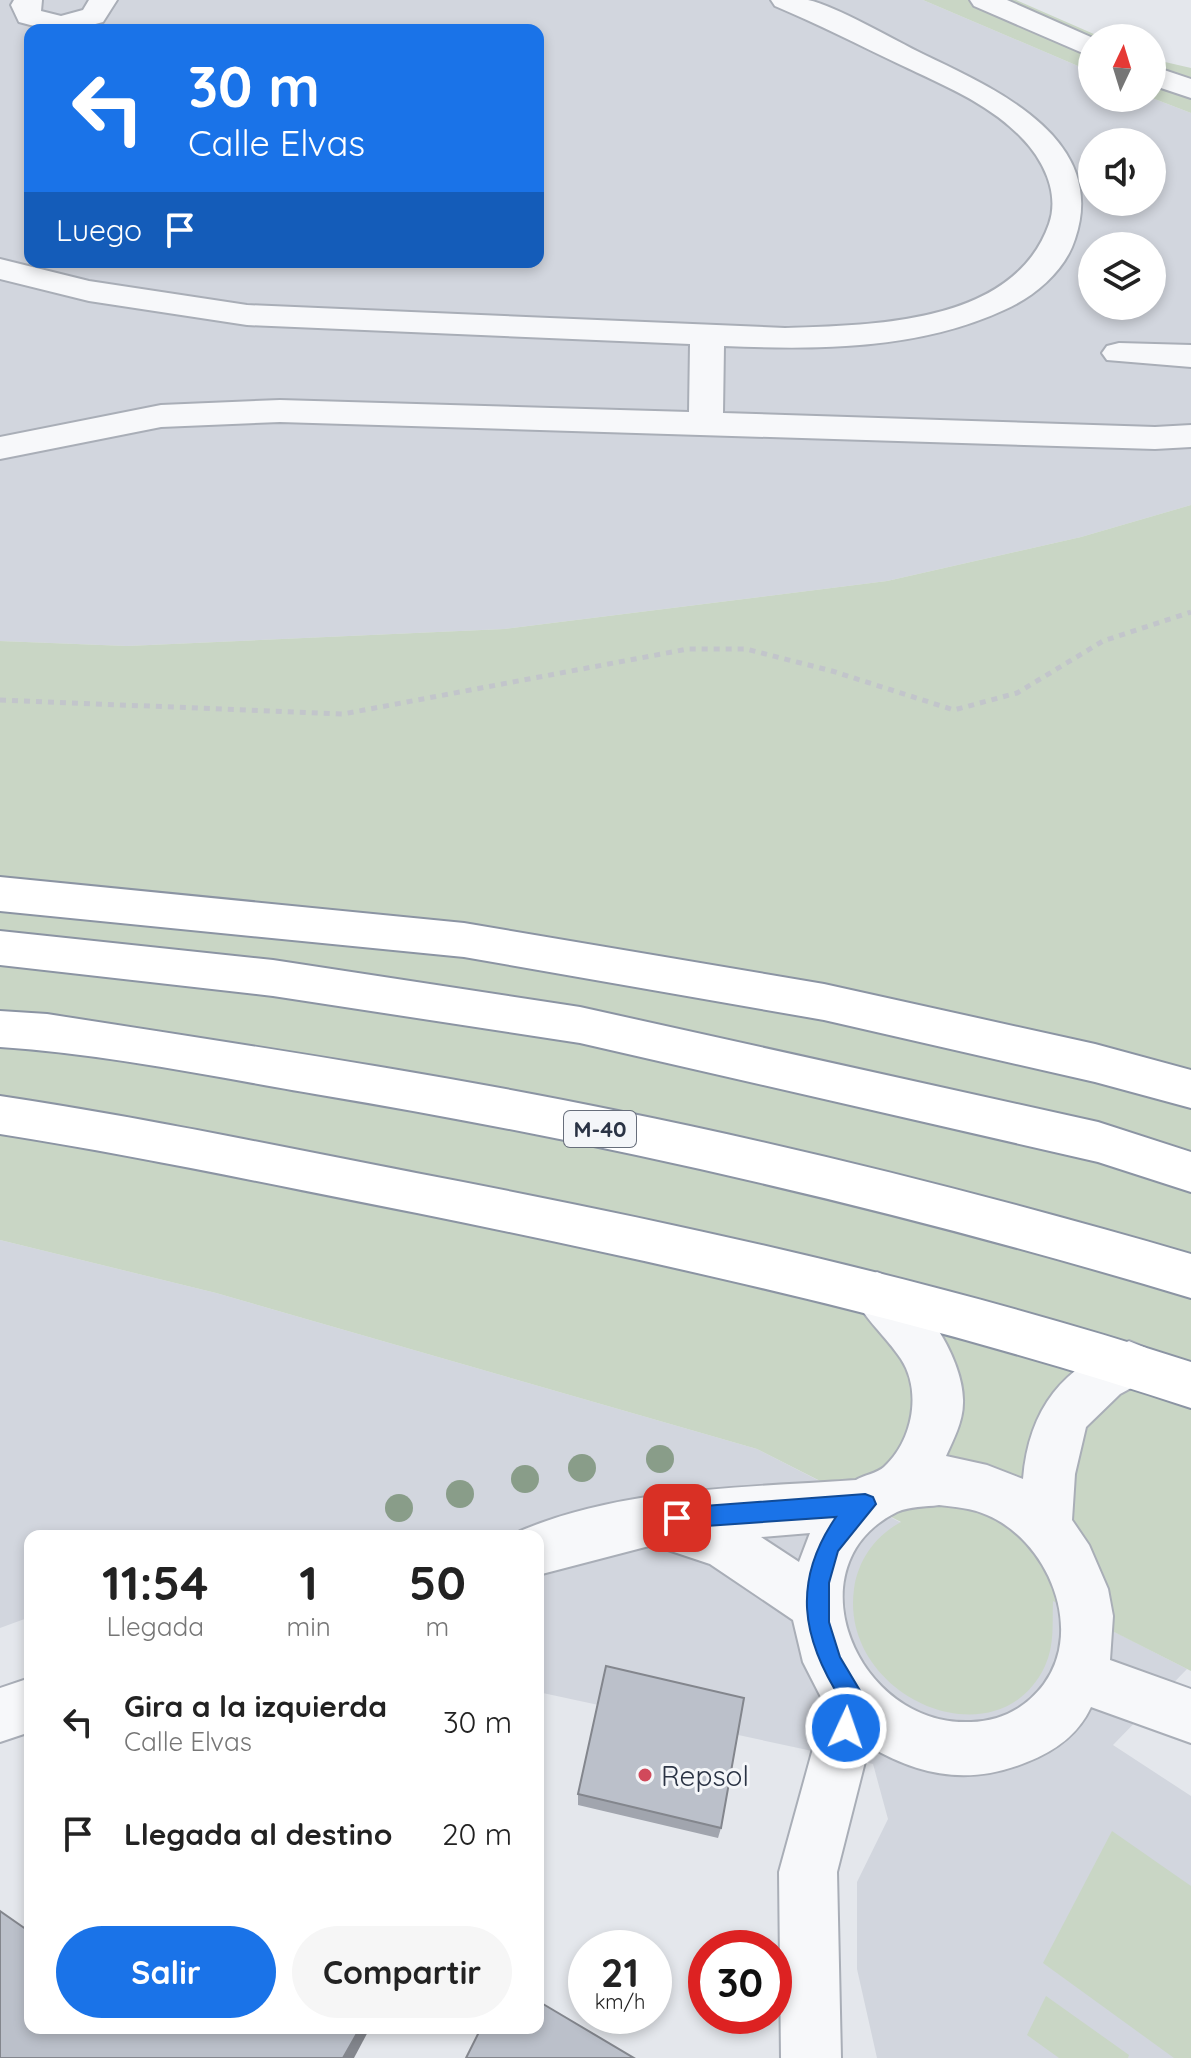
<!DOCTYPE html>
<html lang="es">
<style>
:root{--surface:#fff;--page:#f6f6f6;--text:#222;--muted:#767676;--accent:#1a73e8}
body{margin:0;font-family:Quicksand,sans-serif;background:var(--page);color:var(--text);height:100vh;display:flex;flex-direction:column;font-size:30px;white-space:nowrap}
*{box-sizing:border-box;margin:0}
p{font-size:26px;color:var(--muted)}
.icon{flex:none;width:44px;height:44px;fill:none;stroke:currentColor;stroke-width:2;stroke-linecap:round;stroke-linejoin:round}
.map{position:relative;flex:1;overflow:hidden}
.sheet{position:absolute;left:24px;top:1530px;width:520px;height:504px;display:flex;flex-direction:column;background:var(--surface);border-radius:16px;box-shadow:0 4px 12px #0003}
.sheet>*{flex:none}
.guide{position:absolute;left:24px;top:24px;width:520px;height:244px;border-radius:16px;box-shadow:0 4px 12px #0003;background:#1a73e8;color:#fff;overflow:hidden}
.needle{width:52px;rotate:4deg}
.fabs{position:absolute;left:1078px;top:24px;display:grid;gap:16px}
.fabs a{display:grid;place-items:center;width:88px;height:88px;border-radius:50%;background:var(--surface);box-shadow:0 4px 12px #0003;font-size:40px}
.speed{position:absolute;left:568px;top:1930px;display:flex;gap:16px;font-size:40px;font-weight:700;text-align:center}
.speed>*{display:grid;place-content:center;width:104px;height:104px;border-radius:50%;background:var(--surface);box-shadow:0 4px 12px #0003;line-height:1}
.speed small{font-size:20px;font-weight:400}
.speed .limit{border:12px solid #d22;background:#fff;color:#111}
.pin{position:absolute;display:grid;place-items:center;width:68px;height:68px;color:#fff;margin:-34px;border-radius:16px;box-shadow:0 4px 12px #0006}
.me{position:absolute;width:88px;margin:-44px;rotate:3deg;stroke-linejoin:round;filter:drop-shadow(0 0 6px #0008)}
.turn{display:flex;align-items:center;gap:28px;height:168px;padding:0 32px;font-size:36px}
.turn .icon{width:104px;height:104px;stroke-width:2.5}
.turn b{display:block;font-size:56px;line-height:68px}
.then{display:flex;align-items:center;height:76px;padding:0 32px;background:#0003;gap:16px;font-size:30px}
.eta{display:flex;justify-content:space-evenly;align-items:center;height:136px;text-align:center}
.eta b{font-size:48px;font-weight:700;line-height:56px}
.cta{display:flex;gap:16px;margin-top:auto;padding:16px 32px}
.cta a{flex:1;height:92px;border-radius:48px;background:var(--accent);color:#fff;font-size:32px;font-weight:700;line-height:92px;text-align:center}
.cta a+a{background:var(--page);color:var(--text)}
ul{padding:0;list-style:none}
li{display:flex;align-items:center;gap:24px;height:112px;padding:0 32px}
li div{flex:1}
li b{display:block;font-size:30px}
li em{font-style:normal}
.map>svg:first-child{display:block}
</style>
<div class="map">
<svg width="1191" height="2058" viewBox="0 0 1191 2058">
<rect width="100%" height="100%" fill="#e4e7ec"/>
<g fill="#d2d6de" fill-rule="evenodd">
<path d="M0,0H923L1092,72V98H1152L1191,113V505L1081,537L887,581L504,629L127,646L0,641ZM30,30H538V262H30ZM1092,142H1152V202H1092ZM1092,246H1152V306H1092Z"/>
<polygon points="0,1240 216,1293 757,1449 1187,1669 1113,1745 1191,1796 1191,2058 877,2058 857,1969 857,1882 888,1819 873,1764 538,1692 538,1536 30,1536 30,1617 0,1628"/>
</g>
<g fill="#c9d6c5">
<polygon points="923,0 1016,0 1103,38 1092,38 1092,72"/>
<polygon points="1152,59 1191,68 1191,113 1152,98"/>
<path d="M1191,505V1671L1053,1601C1052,1623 1055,1644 1045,1666C998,1766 839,1697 854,1589C858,1560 875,1536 901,1522L757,1449L216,1293L0,1240V641L127,646L504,629L887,581L1081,537Z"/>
<polygon points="1112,1831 1191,1886 1191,2058 1174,2058 1043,1963"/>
<polygon points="1046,1996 1129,2055 1128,2058 1059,2058 1027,2035"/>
</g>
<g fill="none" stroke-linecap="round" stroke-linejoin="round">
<defs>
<g id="minor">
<path d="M14,0H42L41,11L61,16L83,10L89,0H117L103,22C72,31 50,31 19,22L11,5Z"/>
<path d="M771,0C783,0 796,0 808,0C834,5 896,41 923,54C996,89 1109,139 1075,239C1065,271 1034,297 1004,310C918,350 816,350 724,346L723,413L1155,427L1191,425V447L1155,449L280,422L161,427L0,459V437L161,405L280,400L689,412L690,344L247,325L89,301L0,279V259L89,281L247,305L785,328C875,325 1014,324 1049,224C1060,193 1043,159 1021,137C988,103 943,85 901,65C859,45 818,24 775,6Z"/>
<polygon points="970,0 1007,0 1093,38 1092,57 974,6"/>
<polygon points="1152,66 1191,79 1191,98 1152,85"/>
<polygon points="1119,343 1191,345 1191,367 1107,360 1102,353 1107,346"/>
<path d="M877,1272C918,1287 965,1359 963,1403C963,1422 953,1440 946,1456L987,1465L1023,1479C1029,1408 1063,1366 1129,1341L1146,1348L1154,1364L1146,1380L1120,1394L1086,1427L1075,1474L1072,1520L1089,1545L1108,1589L1113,1616L1110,1660L1191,1689V1743L1091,1707C1078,1735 1055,1751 1027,1762C971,1785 921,1777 869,1746L837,1872L841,2058H781L779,1872L825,1705L803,1662L793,1620L710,1564L653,1545L538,1575V1536H517L520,1531C626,1487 743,1488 856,1480C864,1475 878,1473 884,1467C913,1440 922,1391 901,1359C886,1336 864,1319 853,1294L860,1279ZM939,1505C955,1507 972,1508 987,1515C1047,1540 1085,1628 1044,1684C1026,1708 1001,1721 971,1722C857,1727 789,1565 897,1512C910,1506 925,1507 939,1505ZM810,1533L799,1562L761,1537Z"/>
<polygon points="30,1678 30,1732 0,1742 0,1688"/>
</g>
<g id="highway">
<polygon points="0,877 464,923 824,984 1095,1044 1191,1070 1191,1108 1095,1082 824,1020 464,957 0,911"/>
<polygon points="0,931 273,960 580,1007 1098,1122 1191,1152 1191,1192 1098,1162 580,1043 273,996 0,965"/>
<path d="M0,1011L47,1014C238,1044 429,1072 618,1111C811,1150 1002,1199 1191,1254V1298C905,1212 615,1144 321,1095C215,1077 107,1054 0,1047Z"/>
<path d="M0,1096C140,1117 278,1146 416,1173C678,1223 937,1280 1191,1362V1408C937,1324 678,1266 417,1213C278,1186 140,1156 0,1134Z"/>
</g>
</defs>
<use href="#minor" stroke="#a9aeb7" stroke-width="4"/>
<use href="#highway" stroke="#8b94a3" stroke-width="4"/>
<polyline stroke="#c2c5cb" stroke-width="5" stroke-dasharray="6 6" stroke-linecap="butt" points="0,700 343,714 688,649 746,649 832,671 954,710 1017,693 1103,641 1191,612"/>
<use href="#minor" fill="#f7f8fa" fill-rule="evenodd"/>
<use href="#highway" fill="#fff" fill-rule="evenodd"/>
</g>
<g fill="#899d89">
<circle cx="660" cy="1459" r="14"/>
<circle cx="582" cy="1468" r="14"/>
<circle cx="525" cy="1479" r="14"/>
<circle cx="460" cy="1494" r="14"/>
<circle cx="399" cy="1508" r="14"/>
</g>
<polygon fill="#a1a5ae" points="578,1794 721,1828 718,1838 578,1805"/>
<polygon fill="#83868d" points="360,2028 370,2028 354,2058 343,2058"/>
<g fill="#bbc0ca" stroke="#83868d" stroke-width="2">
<polygon points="606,1666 744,1698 721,1828 578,1794"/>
<polygon points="0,1911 30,1932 30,2028 360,2028 343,2058 0,2058"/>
<polygon points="538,2001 634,2058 466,2058 481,2028 538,2028"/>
</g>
<path fill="#1a73e8" stroke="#114b97" stroke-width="2" d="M865,1494L873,1497L876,1504L838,1551L829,1583V1622L840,1657L865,1699L854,1736L846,1739L838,1736L835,1728L842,1701C801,1638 792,1581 836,1517L677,1528L670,1525L667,1518L670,1511L677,1508Z"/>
<circle fill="#d1495b" stroke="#f4f6f9" stroke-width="3" cx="645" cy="1775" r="8"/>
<g text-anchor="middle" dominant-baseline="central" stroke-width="6" stroke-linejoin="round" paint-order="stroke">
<rect fill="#f4f6f9" stroke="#676e7b" stroke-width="2" x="564" y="1111" width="72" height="36" rx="6"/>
<g font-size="22" font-weight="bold" fill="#2b3445">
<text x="600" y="1129">M-40</text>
</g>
<g font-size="28" fill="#2b3445" stroke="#f4f6f9" text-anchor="start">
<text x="661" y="1775">Repsol</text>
</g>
</g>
</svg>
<div class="fabs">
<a><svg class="needle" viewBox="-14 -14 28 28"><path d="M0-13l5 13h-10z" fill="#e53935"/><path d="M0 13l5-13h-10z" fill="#767676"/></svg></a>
<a><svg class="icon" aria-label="sound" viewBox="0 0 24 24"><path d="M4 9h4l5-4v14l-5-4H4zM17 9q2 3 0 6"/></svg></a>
<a><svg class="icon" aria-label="layers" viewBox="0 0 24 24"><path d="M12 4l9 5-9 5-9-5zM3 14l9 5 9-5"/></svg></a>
</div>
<div class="speed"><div>21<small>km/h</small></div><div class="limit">30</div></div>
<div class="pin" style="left:677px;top:1518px;background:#d93025"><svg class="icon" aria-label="arrive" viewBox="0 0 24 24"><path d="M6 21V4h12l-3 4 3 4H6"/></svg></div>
<svg class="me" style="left:846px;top:1728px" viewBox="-20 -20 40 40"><circle r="17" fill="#1a73e8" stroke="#fff" stroke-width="3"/><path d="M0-11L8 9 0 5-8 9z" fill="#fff"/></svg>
<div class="guide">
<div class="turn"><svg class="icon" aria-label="left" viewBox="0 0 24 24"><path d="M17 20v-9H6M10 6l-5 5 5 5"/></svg><div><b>30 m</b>Calle Elvas</div></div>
<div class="then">Luego<svg class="icon" aria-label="arrive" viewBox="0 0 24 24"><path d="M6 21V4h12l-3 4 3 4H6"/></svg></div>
</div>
<section class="sheet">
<div class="eta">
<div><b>11:54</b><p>Llegada</p></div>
<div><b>1</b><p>min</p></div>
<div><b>50</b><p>m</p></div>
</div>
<ul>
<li><svg class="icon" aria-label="left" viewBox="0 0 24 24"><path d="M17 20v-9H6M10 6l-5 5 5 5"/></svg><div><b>Gira a la izquierda</b><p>Calle Elvas</p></div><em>30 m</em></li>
<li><svg class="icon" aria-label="arrive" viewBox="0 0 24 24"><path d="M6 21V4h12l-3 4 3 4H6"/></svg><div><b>Llegada al destino</b></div><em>20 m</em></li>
</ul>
<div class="cta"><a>Salir</a><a>Compartir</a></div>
</section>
</div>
